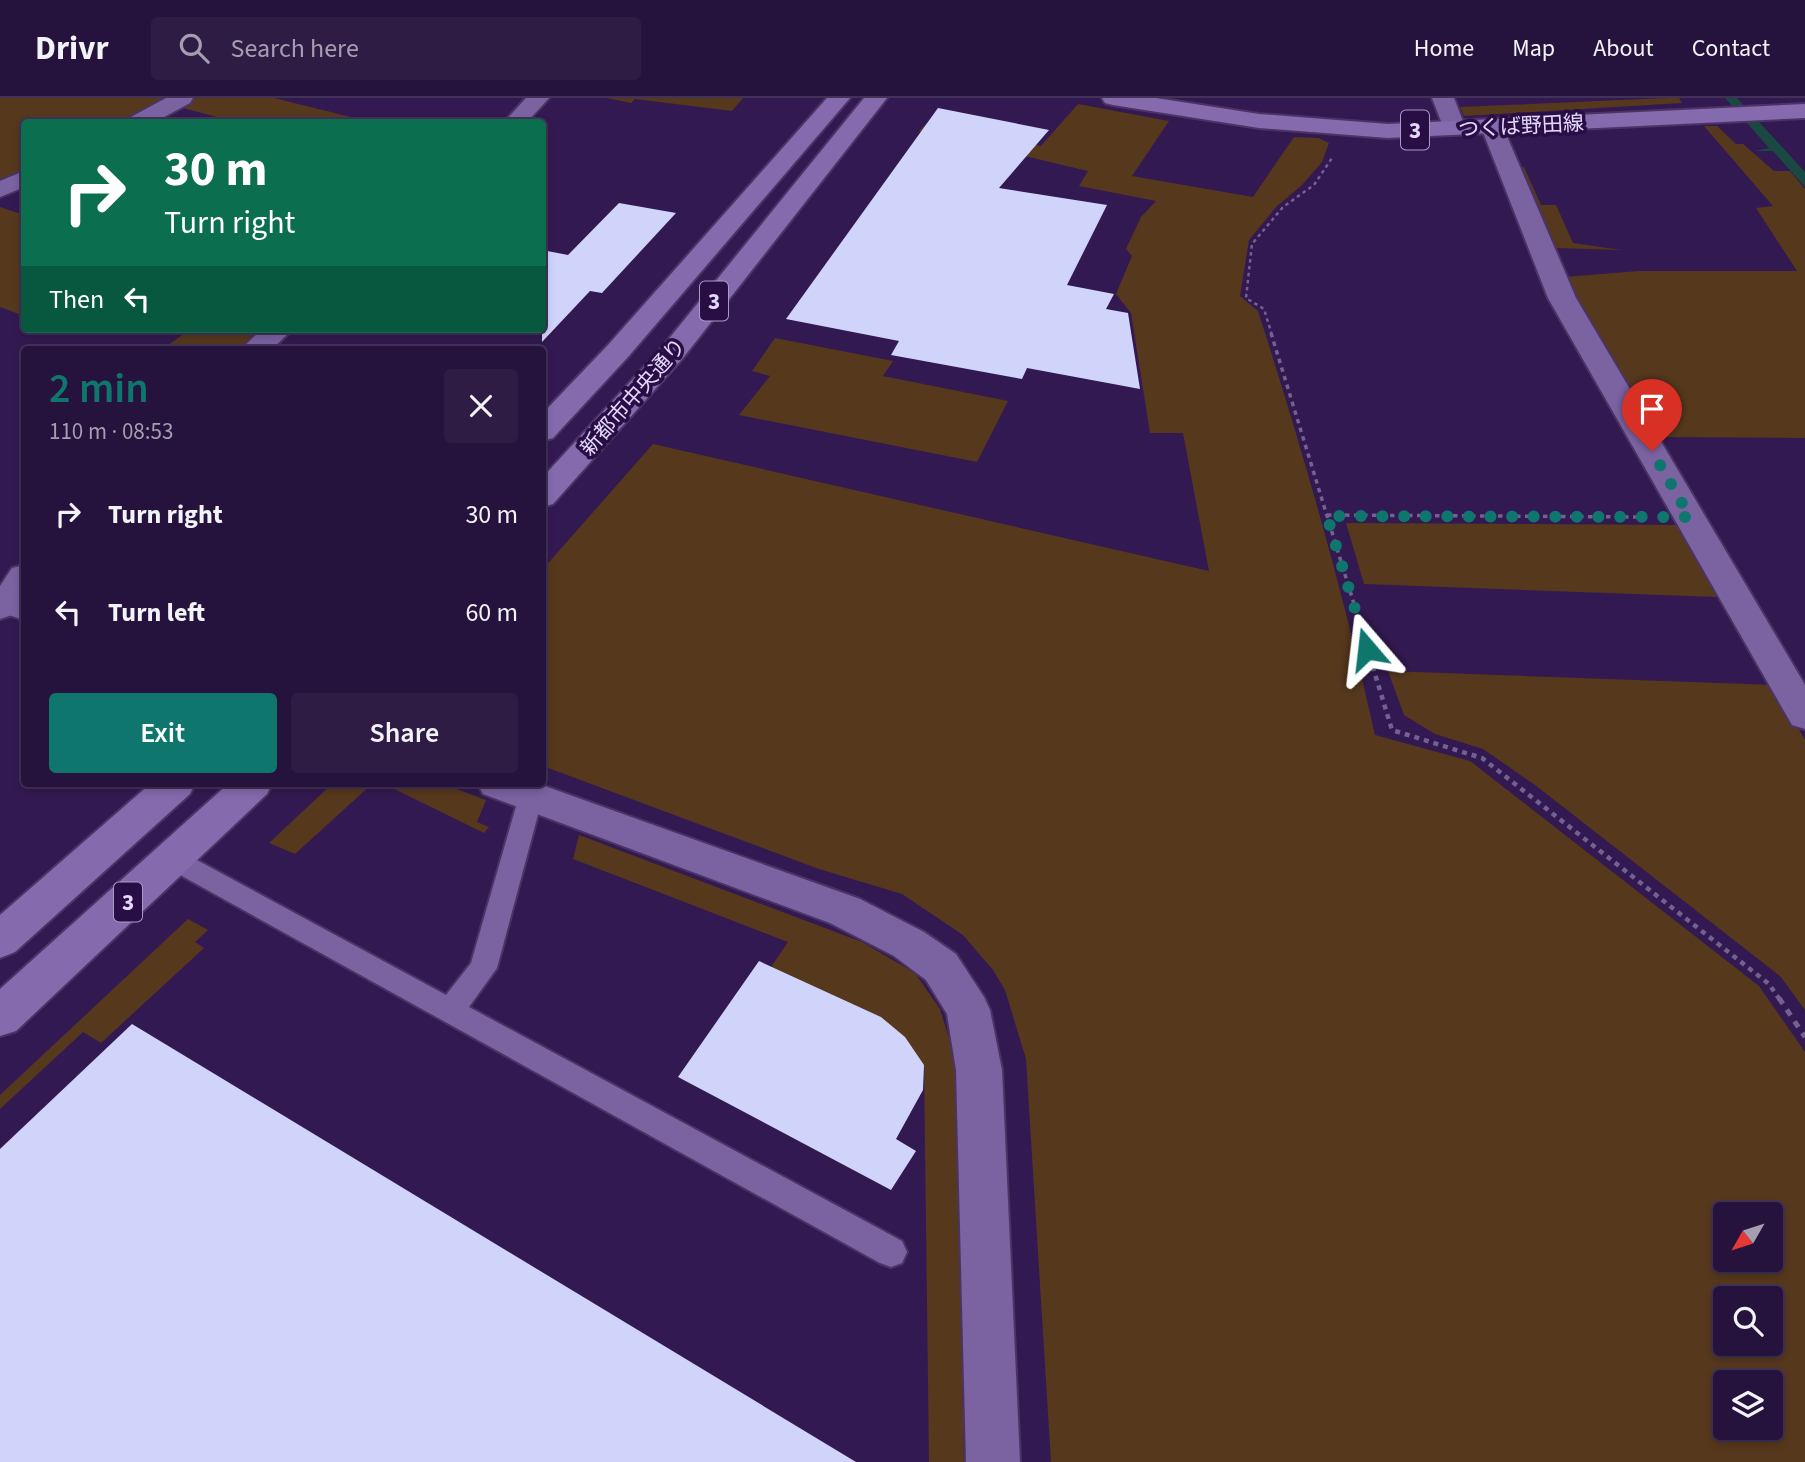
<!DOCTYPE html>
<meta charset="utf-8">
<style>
:root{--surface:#26133d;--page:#2e1c44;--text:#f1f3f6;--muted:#a49eb0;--line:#423257;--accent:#0f766e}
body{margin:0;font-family:"Source Sans 3","Noto Sans JP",sans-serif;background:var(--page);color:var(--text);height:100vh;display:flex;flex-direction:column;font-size:26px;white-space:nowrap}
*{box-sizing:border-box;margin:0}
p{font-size:23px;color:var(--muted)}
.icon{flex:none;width:38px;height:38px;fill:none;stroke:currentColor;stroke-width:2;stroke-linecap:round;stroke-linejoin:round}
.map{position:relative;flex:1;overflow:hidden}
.sheet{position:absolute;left:21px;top:248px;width:525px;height:441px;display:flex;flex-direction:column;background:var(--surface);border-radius:7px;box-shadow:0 4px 10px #0003,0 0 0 2px var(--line)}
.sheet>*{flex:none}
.hud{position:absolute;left:21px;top:21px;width:525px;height:214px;border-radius:7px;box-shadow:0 4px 10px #0003,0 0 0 2px var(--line);background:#0b6e4f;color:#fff;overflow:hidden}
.needle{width:46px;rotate:231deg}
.buttons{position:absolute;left:1713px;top:1104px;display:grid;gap:14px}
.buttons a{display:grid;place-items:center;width:70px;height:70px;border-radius:7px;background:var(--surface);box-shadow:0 4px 10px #0003,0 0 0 2px var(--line);font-size:35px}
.pin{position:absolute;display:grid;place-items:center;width:60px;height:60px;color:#fff;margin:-72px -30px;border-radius:50% 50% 50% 0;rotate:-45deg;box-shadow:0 0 7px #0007}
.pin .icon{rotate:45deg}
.me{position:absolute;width:77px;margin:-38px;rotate:343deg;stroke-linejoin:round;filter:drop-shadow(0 0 5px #0008)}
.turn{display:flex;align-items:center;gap:24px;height:147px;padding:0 28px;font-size:32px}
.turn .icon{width:91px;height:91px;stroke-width:2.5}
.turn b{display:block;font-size:49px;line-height:60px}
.then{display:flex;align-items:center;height:66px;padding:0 28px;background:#0003;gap:14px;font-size:26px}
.round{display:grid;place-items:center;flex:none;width:74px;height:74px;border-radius:7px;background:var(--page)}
.overview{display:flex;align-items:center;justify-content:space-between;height:119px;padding:0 28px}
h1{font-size:42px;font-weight:600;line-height:52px;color:var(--accent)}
.cta{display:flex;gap:14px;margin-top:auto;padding:14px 28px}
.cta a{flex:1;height:80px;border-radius:7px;background:var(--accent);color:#fff;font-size:28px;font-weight:600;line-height:80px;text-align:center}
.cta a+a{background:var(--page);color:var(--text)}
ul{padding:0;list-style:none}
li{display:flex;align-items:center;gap:21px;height:98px;padding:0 28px}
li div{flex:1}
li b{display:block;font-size:26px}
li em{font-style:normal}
header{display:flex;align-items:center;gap:42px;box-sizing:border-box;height:98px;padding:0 35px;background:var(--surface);border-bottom:2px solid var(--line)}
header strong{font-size:33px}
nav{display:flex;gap:38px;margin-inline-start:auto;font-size:24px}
.search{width:490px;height:63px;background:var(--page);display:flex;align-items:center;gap:18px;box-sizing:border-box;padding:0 24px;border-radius:7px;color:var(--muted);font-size:26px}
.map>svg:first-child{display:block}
</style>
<header>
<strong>Drivr</strong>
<div class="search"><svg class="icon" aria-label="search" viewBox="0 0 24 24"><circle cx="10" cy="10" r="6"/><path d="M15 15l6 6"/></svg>Search here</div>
<nav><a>Home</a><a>Map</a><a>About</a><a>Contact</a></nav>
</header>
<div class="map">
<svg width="1805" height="1364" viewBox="0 0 1805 1364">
<rect width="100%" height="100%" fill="#331951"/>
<g fill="#56381d" fill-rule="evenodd">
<polygon points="0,0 168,0 121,24 24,24 24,72 0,83"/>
<polygon points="196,0 274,0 359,21 355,24 236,24 179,9"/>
<polygon points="607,0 743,0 732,13 635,1 631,5"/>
<polygon points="1667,0 1679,0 1682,5 1464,18 1460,9"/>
<path d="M1078,6L1169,23L1132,78L1253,99L1294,39L1319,40L1329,45L1322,64L1302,87L1276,109L1249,142L1240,198L1258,213C1303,353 1343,493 1375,637L1470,663L1759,888L1805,954V1364H1051L1026,961L1005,892L993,872L963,837L902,796L819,771L543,668V471L653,346L1209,473L1183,335H1150L1131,215L1116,196L1132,158L1126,151L1141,119L1156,103L1079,88L1088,73L919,33L927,25L1041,48ZM1726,1116H1771V1162H1726ZM1726,1200H1771V1246H1726ZM1726,1284H1771V1330H1726Z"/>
<polygon points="1704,28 1717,28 1736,46 1743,46 1774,73 1790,73 1805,91 1805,340 1654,339 1564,179 1639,173 1797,173 1756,110 1773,108"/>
<polygon points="1524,69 1541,107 1556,107 1573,145 1621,152 1554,150 1518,70"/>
<polygon points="0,109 24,117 24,218 0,209"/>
<polygon points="182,231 262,231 237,252 161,252 188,233"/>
<polygon points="775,240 893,263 883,278 1008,303 977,364 739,317 770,278 752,273"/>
<polygon points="1346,425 1683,427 1717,499 1364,486"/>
<polygon points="1388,573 1774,587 1805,642 1805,912 1780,878 1535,687 1483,651 1435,636 1404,617"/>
<polygon points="332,686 372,686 295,756 269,745"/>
<polygon points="384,686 443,686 486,702 477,724 489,729 484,735"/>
<polygon points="579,737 862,844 915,875 940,911 956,963 964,1364 929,1364 924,967 881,919 771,869 788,844 573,761"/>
<polygon points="188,821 208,832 195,844 204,850 101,945 83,934 0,1011 0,997"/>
</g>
<polygon fill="#1a4941" points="1725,0 1737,0 1805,74 1805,89 1773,53 1755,53 1769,50"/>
<g fill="#d0d4fa">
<polygon points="938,10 1049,32 999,90 1107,107 1067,187 1114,196 1106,211 1128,215 1140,291 1027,270 1022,281 891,257 899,243 786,221"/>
<polygon points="619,105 676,115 602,195 590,193 542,244 542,152 568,157"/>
<polygon points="759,863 881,919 905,939 924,967 923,992 896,1041 916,1053 891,1092 678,979"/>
<polygon points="132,926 856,1364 0,1364 0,1051"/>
</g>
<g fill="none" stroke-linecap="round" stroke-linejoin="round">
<defs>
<polygon id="service" points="531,689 540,691 543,698 497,870 469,909 902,1143 907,1154 902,1165 891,1169 880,1165 164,768 160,761 164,754 173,751 182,754 446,897 471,865 519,698 522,691"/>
<g id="minor">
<polygon points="166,0 193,0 190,5 155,24 128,24 131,19"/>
<polygon points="526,0 549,0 527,24 504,24"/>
<polygon points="1432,0 1454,0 1466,31 1462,36 1446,36"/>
<polygon points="1492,22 1500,24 1503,29 1576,200 1805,587 1805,631 1792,627 1548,200 1481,29 1484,24"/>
<polygon points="24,73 24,89 0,99 0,83"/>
<polygon points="262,231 293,231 271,252 240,252"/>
<polygon points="24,467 24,504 12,517 0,521 0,488 12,470"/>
<polygon points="478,686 539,686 860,801 924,834 956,856 984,899 990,912 1002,972 1020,1364 966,1364 956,972 947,916 926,882 894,858 830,825 483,696"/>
</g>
<polygon id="tertiary" points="7,492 24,498 24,522 0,514 0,494"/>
<g id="primary">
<polygon points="827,0 850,0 628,259 553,340 542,343 542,316 608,247"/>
<polygon points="864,0 887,0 683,260 553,406 542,409 542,380 663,248"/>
<polygon points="1102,0 1156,0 1259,16 1388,26 1805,6 1805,20 1388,40 1259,30 1113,7 1105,5"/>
<polygon points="150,686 195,686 190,696 15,854 0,860 0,817"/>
<polygon points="228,686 272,686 267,696 16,933 0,938 0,891"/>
</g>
</defs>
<use href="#service" stroke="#4b3465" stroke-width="4"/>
<use href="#minor" stroke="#4b3465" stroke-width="4"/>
<use href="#tertiary" stroke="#4b3465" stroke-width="4"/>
<use href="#primary" stroke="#4b3465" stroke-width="4"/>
<polyline stroke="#756191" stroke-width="2.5" stroke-dasharray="3.5 3.5" stroke-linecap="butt" points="1272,237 1264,211 1246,200 1252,146 1283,109 1314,87 1332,60"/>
<g stroke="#756191" stroke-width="3.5" stroke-dasharray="4.5 4.5" stroke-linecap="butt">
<polyline points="1271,235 1362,532"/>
<polyline points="1327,417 1644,419"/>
</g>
<polyline stroke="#756191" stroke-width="4.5" stroke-dasharray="5 5" stroke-linecap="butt" points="1361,530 1392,632 1482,660 1769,886 1780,902"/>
<polyline stroke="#756191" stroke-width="5" stroke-dasharray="7 7" stroke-linecap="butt" points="1779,900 1805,939"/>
<use href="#service" fill="#7b62a1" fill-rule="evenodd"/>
<use href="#minor" fill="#7b62a1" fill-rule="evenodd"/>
<use href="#tertiary" fill="#7b62a1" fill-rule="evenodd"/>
<use href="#primary" fill="#856aae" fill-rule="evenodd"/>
</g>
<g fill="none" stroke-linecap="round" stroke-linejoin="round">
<polyline stroke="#0f766e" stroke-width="12" stroke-dasharray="0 21.6" points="1367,551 1327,418 1690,419 1652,353"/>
</g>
<g text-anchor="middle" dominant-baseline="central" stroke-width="7" stroke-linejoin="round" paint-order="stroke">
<g font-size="21" fill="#e4d8fb" stroke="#290e46">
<text transform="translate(1521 28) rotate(-3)">つくば野田線</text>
<text transform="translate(633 299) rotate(-49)">新都市中央通り</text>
</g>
<g fill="#290e46" stroke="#ac9bc5" stroke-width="2">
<rect x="1401" y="12.5" width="28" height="39" rx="5"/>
<rect x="700" y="183.5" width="28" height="39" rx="5"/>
<rect x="114" y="784.5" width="28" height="39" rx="5"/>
</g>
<g font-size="23" font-weight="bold" fill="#e4d8fb">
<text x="1415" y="32">3</text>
<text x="714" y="203">3</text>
<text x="128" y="804">3</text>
</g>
</g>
</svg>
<div class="buttons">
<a><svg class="needle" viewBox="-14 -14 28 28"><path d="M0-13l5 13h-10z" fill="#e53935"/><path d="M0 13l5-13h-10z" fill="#a49eb0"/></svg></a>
<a><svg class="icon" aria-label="search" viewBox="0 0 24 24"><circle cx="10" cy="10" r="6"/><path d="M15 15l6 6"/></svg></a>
<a><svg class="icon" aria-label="layers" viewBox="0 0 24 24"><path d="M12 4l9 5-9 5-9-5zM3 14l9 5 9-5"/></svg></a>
</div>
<div class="pin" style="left:1652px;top:353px;background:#d93025"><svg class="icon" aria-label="arrive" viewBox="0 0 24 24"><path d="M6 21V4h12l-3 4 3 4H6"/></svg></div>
<svg class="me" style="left:1367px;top:551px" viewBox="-20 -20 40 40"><path d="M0-17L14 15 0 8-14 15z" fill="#0f766e" stroke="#fff" stroke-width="4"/></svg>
<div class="hud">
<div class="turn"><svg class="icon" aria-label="right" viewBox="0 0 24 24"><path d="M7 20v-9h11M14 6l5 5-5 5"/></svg><div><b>30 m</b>Turn right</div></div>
<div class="then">Then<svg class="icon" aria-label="left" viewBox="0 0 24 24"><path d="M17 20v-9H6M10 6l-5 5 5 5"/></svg></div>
</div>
<section class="sheet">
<div class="overview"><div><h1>2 min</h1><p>110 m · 08:53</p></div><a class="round"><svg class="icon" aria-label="close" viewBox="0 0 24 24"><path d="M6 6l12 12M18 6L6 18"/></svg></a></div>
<ul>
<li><svg class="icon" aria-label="right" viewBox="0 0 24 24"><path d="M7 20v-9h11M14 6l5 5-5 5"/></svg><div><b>Turn right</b></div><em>30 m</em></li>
<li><svg class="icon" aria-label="left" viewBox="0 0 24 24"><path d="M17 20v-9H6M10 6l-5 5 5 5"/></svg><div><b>Turn left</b></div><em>60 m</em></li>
</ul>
<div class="cta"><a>Exit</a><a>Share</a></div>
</section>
</div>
